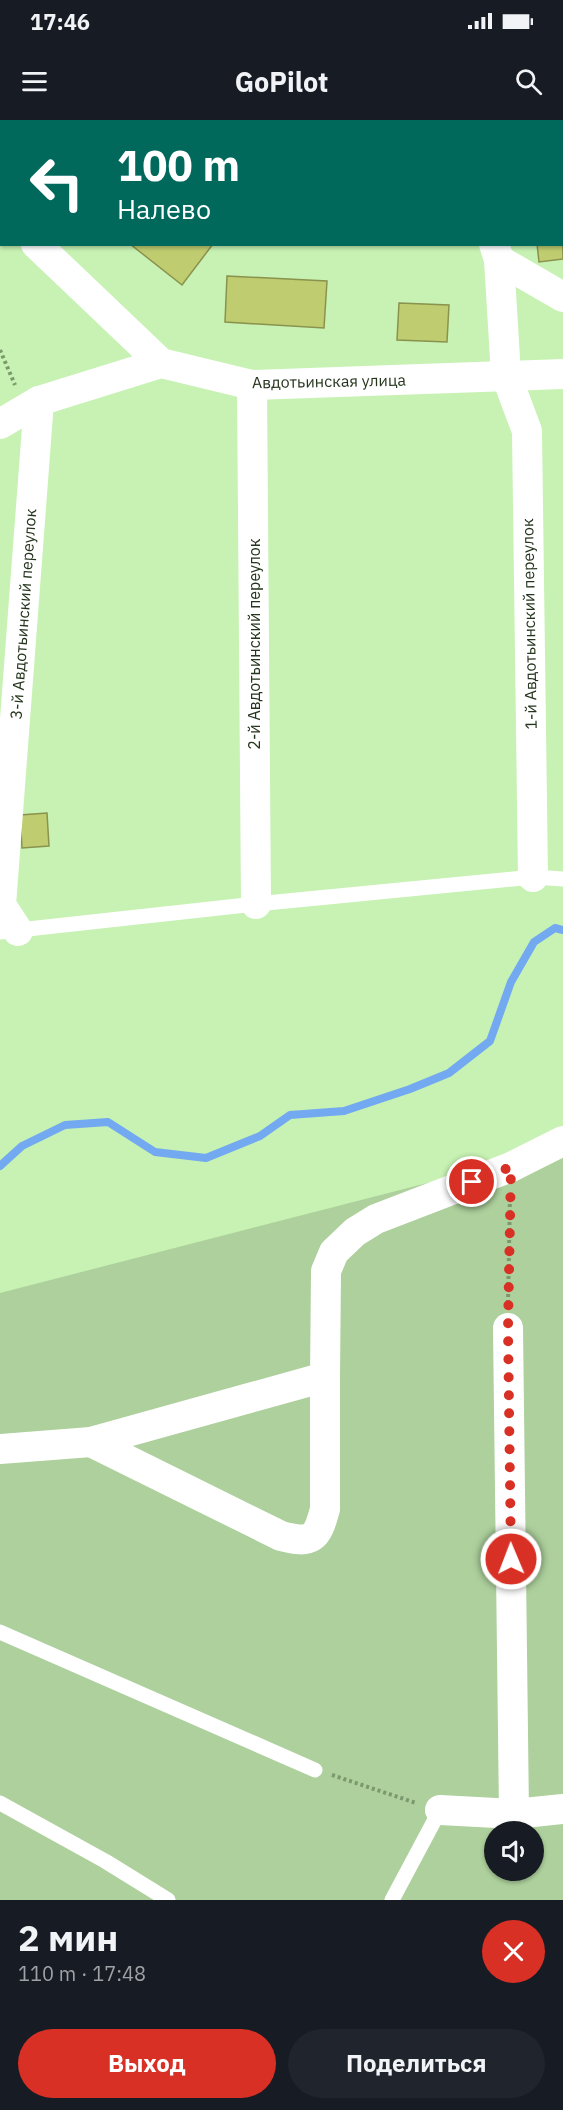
<!DOCTYPE html>
<html lang="ru">
<meta charset="utf-8">
<style>
:root{--surface:#171b24;--page:#20242c;--text:#f1f3f6;--muted:#9ea1a6;--accent:#d93025}
body{margin:0;font-family:"IBM Plex Sans",sans-serif;background:var(--page);color:var(--text);height:100vh;display:flex;flex-direction:column;font-size:22px;white-space:nowrap}
*{box-sizing:border-box;margin:0}
p{font-size:20px;color:var(--muted)}
.icon{flex:none;width:33px;height:33px;fill:none;stroke:currentColor;stroke-width:2;stroke-linecap:round;stroke-linejoin:round}
.map{position:relative;height:1780px;overflow:hidden}
.sheet{display:flex;flex-direction:column;background:var(--surface);flex:1}
.sheet>*{flex:none}
.top-card{position:absolute;left:0px;top:0px;width:564px;height:126px;box-shadow:0 2px 4px #0004;background:#00695c;color:#fff;overflow:hidden}
.buttons{position:absolute;left:484px;top:1701px;display:grid;gap:12px}
.buttons a{display:grid;place-items:center;width:60px;height:60px;border-radius:50%;background:var(--surface);box-shadow:0 2px 4px #0004;font-size:30px}
.pin{position:absolute;display:grid;place-items:center;width:51px;height:51px;color:#fff;margin:-26px;border:3px solid #fff;border-radius:50%;box-shadow:0 2px 6px #0007}
.me{position:absolute;width:66px;margin:-33px;rotate:359deg;stroke-linejoin:round;filter:drop-shadow(0 0 4px #0008)}
.turn{display:flex;align-items:center;gap:21px;height:126px;padding:0 18px;font-size:27px}
.turn .icon{width:78px;height:78px;stroke-width:2.5}
.turn b{display:block;font-size:42px;line-height:51px}
.round{display:grid;place-items:center;flex:none;width:63px;height:63px;border-radius:32px;background:var(--page)}
.overview{display:flex;align-items:center;justify-content:space-between;height:102px;padding:0 18px}
h1{font-size:36px;font-weight:700;line-height:45px}
.primary-button{display:flex;gap:12px;margin-top:auto;padding:12px 18px}
.primary-button a{flex:1;height:69px;border-radius:36px;background:var(--accent);color:#fff;font-size:24px;font-weight:700;line-height:69px;text-align:center}
.primary-button a+a{background:var(--page);color:var(--text)}
.status{display:flex;justify-content:space-between;align-items:center;height:42px;padding:0 30px;background:var(--surface);direction:ltr}
.status svg{height:16px;fill:currentColor}
header{display:flex;justify-content:space-between;align-items:center;height:78px;padding:0 18px;background:var(--surface);font-size:27px;font-weight:700}
.map>svg:first-child{display:block}
</style>
<div class="status"><b>17:46</b><svg viewBox="0 0 49 12"><path d="M0 12V9h3v3zM5 12V6h3v6zM10 12V3h3v9zM15 12V0h3v12zM26 1h20v11H26zM47 4h2v5h-2z"/></svg></div>
<header><svg class="icon" aria-label="menu" viewBox="0 0 24 24"><path d="M4 6h16M4 12h16M4 18h16"/></svg>GoPilot<svg class="icon" aria-label="search" viewBox="0 0 24 24"><circle cx="10" cy="10" r="6"/><path d="M15 15l6 6"/></svg></header>
<div class="map">
<svg width="563" height="1780" viewBox="0 0 563 1780">
<rect width="100%" height="100%" fill="#c7f2b3"/>
<path fill="#add09c" fill-rule="evenodd" d="M563,1028V1780H0V1173ZM495,1712H534V1750H495Z"/>
<g fill="none" stroke-linecap="round" stroke-linejoin="round">
<polyline stroke="#73a9f0" stroke-width="8" points="0,1046 22,1026 65,1005 108,1002 155,1032 206,1038 260,1016 290,995 344,991 410,969 449,953 490,921 511,862 534,822 555,808 563,810"/>
</g>
<g fill="#bfcc6f" stroke="#89934d" stroke-width="1.5">
<polygon points="0,0 46,0 48,2 2,2 2,11"/>
<polygon points="562,105 563,139 539,142 537,124 562,124"/>
<polygon points="130,124 213,124 182,165"/>
<polygon points="227,156 327,161 324,208 225,202"/>
<polygon points="399,183 449,185 447,222 397,220"/>
<polygon points="47,693 49,726 22,728 20,695"/>
</g>
<g fill="none" stroke-linecap="round" stroke-linejoin="round">
<g stroke="#7b996d" stroke-width="4" stroke-dasharray="3 3" stroke-linecap="butt">
<polyline points="0,230 15,265"/>
<polyline points="508,1183 510,1076"/>
<polyline points="332,1655 416,1683"/>
</g>
<g stroke="#fff" stroke-width="15">
<polyline points="0,812 256,784 533,757 563,759"/>
<polyline points="0,1512 315,1650"/>
<polyline points="0,1683 105,1741 168,1780"/>
<polyline points="392,1780 440,1690"/>
</g>
<g stroke="#fff" stroke-width="30">
<polyline points="458,0 459,2"/>
<polyline points="0,90 2,92"/>
<polyline points="36,124 161,243 252,265 563,254"/>
<polyline points="494,124 499,140 506,255 527,311 533,757"/>
<polyline points="499,140 563,177"/>
<polyline points="252,265 256,784"/>
<polyline points="0,304 39,281 161,243"/>
<polyline points="18,811 1,785 39,281"/>
<polyline points="508,1208 514,1694"/>
<path d="M91,1322L281,1416C312,1424 317,1419 325,1389V1257"/>
<polyline points="0,1329 91,1322 325,1257 326,1151 334,1132 355,1112 376,1099 511,1047 563,1021"/>
<polyline points="440,1690 514,1694 563,1689"/>
</g>
</g>
<g fill="none" stroke-linecap="round" stroke-linejoin="round">
<polyline stroke="#d93025" stroke-width="10" stroke-dasharray="0 18" points="472,1062 511,1047 508,1208 511,1439"/>
</g>
<g text-anchor="middle" dominant-baseline="central" stroke-width="4.5" stroke-linejoin="round" paint-order="stroke">
<g font-size="16" fill="#25351d" stroke="#fff">
<text transform="translate(329 261) rotate(-1)">Авдотьинская улица</text>
<text transform="translate(23 494) rotate(-86)">3-й Авдотьинский переулок</text>
<text transform="translate(529 504) rotate(-91)">1-й Авдотьинский переулок</text>
<text transform="translate(254 524) rotate(-90)">2-й Авдотьинский переулок</text>
</g>
</g>
</svg>
<div class="buttons">
<a><svg class="icon" aria-label="sound" viewBox="0 0 24 24"><path d="M4 9h4l5-4v14l-5-4H4zM17 9q2 3 0 6"/></svg></a>
</div>
<div class="pin" style="left:472px;top:1062px;background:#d93025"><svg class="icon" aria-label="arrive" viewBox="0 0 24 24"><path d="M6 21V4h12l-3 4 3 4H6"/></svg></div>
<svg class="me" style="left:511px;top:1439px" viewBox="-20 -20 40 40"><circle r="17" fill="#d93025" stroke="#fff" stroke-width="3"/><path d="M0-11L8 9 0 5-8 9z" fill="#fff"/></svg>
<div class="top-card">
<div class="turn"><svg class="icon" aria-label="left" viewBox="0 0 24 24"><path d="M17 20v-9H6M10 6l-5 5 5 5"/></svg><div><b>100 m</b>Налево</div></div>
</div>
</div>
<section class="sheet">
<div class="overview"><div><h1>2 мин</h1><p>110 m · 17:48</p></div><a class="round" style="background:#d93025;color:#fff"><svg class="icon" aria-label="close" viewBox="0 0 24 24"><path d="M6 6l12 12M18 6L6 18"/></svg></a></div>
<div class="primary-button"><a>Выход</a><a>Поделиться</a></div>
</section>
